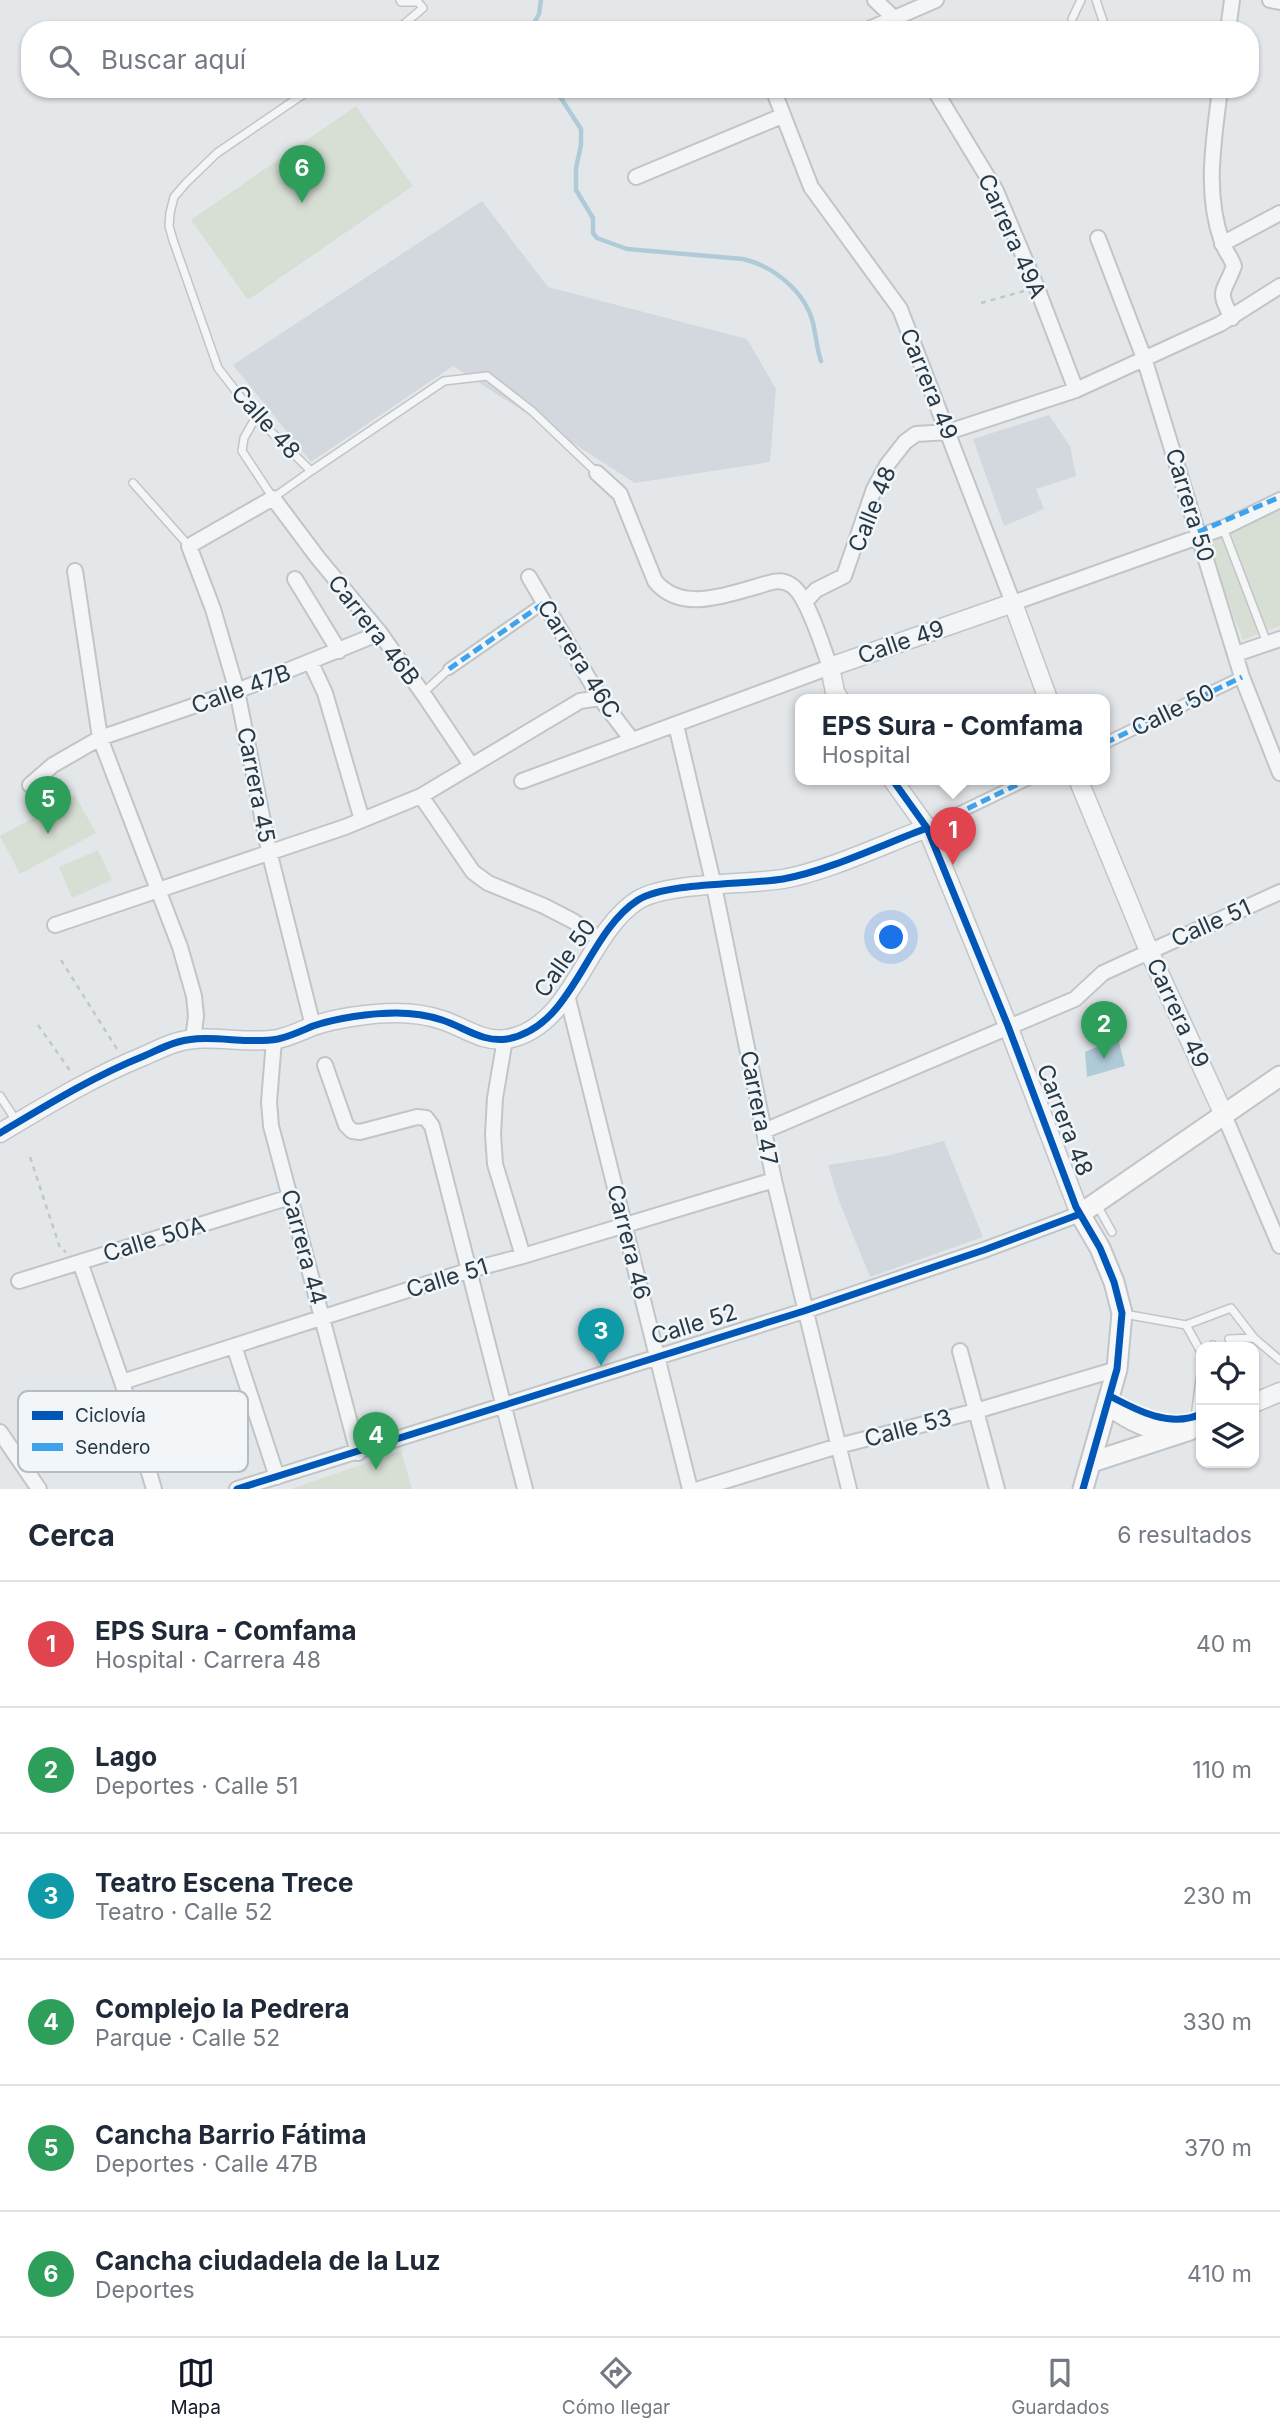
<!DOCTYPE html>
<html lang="es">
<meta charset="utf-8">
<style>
body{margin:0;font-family:Inter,sans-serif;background:#f6f6f7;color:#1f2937}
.controls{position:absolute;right:21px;bottom:21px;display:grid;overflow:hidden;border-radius:14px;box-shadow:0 2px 5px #0004}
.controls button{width:63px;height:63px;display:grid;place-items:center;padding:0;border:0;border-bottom:2px solid #e0e1e3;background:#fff;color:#1f2937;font:35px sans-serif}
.you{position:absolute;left:892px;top:938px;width:24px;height:24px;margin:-18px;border:5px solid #fff;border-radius:50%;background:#1a73e8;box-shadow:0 0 0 10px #1a73e833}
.badge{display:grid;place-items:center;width:46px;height:46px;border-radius:50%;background:#111827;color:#fff;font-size:23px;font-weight:700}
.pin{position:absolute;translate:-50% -58px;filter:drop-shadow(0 2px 4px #0008)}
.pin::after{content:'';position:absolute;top:37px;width:24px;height:21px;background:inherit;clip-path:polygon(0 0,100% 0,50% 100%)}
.popup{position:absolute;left:795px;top:694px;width:315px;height:91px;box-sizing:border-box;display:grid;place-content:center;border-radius:14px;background:#fff;filter:drop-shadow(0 2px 5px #0005);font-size:23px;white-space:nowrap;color:#747a83}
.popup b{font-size:26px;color:#1f2937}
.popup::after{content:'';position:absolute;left:50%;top:100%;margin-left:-14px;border:14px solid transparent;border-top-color:#fff}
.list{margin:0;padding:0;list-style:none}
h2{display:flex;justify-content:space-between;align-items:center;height:91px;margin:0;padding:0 28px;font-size:30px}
h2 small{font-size:23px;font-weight:400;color:#747a83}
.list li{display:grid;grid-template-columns:46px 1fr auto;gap:21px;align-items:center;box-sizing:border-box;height:126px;padding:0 28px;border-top:2px solid #e0e1e3}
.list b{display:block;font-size:26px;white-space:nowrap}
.list p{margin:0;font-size:23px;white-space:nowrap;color:#747a83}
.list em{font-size:23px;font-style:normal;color:#747a83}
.icon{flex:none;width:38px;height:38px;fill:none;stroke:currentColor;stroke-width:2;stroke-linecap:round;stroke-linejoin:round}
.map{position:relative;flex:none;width:1280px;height:1489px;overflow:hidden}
.search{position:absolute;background:#fff;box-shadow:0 2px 5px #0004;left:21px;right:21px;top:21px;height:77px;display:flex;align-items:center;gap:18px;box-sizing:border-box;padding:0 24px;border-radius:28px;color:#747a83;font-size:26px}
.sheet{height:847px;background:#fff}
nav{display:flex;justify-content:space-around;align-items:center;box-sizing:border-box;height:98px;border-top:2px solid #e0e1e3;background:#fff;font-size:19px;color:#747a83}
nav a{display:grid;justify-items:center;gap:4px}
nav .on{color:#111827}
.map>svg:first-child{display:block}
.built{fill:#d2d8dd}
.green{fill:#d7ded4}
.water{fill:#b0cbd8}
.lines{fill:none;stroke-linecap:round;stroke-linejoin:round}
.stream{stroke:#b0cbd8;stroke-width:4.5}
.service-casing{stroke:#c2c5c8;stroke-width:10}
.pedestrian-casing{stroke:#c2c5c8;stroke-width:14}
.minor-casing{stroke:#c2c5c8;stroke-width:18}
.tertiary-casing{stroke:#c2c5c8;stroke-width:21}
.secondary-casing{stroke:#c2c5c8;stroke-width:23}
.path{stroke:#c2c7ca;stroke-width:2.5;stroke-dasharray:5 5;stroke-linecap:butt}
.service{stroke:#f3f5f6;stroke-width:7}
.pedestrian{stroke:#f3f5f6;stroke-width:10}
.minor{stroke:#f3f5f6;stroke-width:14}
.tertiary{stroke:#f3f5f6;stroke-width:18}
.secondary{stroke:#f7f7f8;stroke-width:19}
.quiet{stroke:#3ea3ec;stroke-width:5;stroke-dasharray:10 5;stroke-linecap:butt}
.cycleway-casing{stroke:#f2f6f9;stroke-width:11}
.cycleway{stroke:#0057b8;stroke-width:7}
.labels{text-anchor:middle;stroke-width:5;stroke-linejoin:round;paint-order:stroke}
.street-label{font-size:23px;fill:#283946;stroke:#f2f6f9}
.key{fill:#f2f6f9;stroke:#b5bdc3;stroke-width:2}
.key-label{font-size:19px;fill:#283946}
</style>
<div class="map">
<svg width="1280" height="1489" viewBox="0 0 1280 1489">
<rect width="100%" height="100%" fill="#e4e7ea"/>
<path class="built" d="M 482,201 L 548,287 L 747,339 L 776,389 L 770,462 L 635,483 L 453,366 L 311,462 L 233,365 Z
M 1049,415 L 1070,446 L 1076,476 L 1036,489 L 1044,509 L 1004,526 L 973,439 Z
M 944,1141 L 983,1237 L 870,1277 L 839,1201 L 828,1165 L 886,1156 Z"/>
<path class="green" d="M 356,106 L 413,186 L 248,300 L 191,220 Z
M 1280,510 L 1280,626 L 1243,640 L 1204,539 Z
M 75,795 L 96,833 L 20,874 L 0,836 Z
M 98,850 L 112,880 L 72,898 L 59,867 Z
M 401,1451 L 412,1489 L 291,1489 Z"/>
<path class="water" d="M 1118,1038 L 1125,1066 L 1087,1077 L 1085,1052 Z"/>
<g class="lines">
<path class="stream" d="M 530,30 L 539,14 L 541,0
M 555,89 L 581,129 L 581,145 L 576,168 L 576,190 L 593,218 L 593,233 L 597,238 L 627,249 L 743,259 C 773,266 805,291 813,323 C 816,336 817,349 821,361"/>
<g class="service-casing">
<path id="service" d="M 1096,0 L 1106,30
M 1072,19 L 1081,0
M 397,30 L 423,8 L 418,2 L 401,2 L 400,0
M 311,89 L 217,153 L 186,183 L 174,197 L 170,213 L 169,226 L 173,240 L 218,368 L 256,417 L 311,471 L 444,381 L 487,376 L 532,411 L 597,473
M 1126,89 L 1127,91
M 256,417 L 244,438 L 242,451 L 273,498 L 311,471
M 133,483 L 189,546
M 1223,528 L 1267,643
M 423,693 L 449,669
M 0,1096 L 17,1122
M 1097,1205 L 1112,1232
M 1124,1314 L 1186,1325 L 1201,1352
M 1186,1325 L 1231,1308 L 1254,1338 L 1280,1360
M 1229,1339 L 1254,1338
M 1211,1347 L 1213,1345
M 1190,1429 L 1195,1417 L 1201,1373"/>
</g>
<g class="pedestrian-casing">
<path id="pedestrian" d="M 449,669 L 544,603
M 1105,743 L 1242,677
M 927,828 L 1029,779"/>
</g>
<g class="minor-casing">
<path id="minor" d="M 875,0 L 894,18 L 900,30
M 1270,0 L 1280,2
M 867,30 L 936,0
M 1228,30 L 1232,0
M 773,89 L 811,187 L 900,309 L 1013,603 L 1223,528 L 1280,500
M 934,89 L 996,191 L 1037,288 L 1076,390
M 1220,89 C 1214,140 1204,192 1222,242 C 1225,251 1231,257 1234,266 C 1224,294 1216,289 1232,318
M 636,177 L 782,116
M 1098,238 L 1144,358 L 1242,677 L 1280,773
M 1222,244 L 1280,213
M 75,571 L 100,738 L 180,947 L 194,996 L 196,1016 L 193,1040
M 529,577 L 600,698 L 632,740
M 295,579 L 339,651
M 805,602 L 816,590 L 844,576 L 874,489 L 887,465 L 905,442 L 916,434 L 948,432 L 1076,390 L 1220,324 L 1280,286
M 1236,654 L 1280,639
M 311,663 L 325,693 L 362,820
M 676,725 L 714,886 L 774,1180 L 849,1489
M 522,781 L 830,667 C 823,648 807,594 791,585 C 779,577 767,584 755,587 C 723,596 680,612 655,581 L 620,494 L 597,473
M 30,785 L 53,765 L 100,738 L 237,691 L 380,633
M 421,796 L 473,872 L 488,883 L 544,906 L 573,921 L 600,939
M 55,925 L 345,827 L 421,796 L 580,701 L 600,698
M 567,995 L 690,1489
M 313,1026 L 269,851 L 237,691 L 213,609 L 189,546 L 273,498 L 318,558 L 380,633 L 426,698 L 471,765
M 505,1039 L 495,1098 L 493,1134 L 495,1164 L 523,1256
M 274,1040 L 269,1102 L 271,1126 L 358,1453
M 325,1065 L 346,1125 L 352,1131 L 360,1132 L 417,1117 L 426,1118 L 432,1126 L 525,1489
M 1224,1115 L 1280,1246
M 764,1131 L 1075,999 L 1103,973 L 1280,892
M 80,1262 L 122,1382 L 154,1489
M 19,1281 L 290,1197
M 234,1346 L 277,1477
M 960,1351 L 997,1489
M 122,1382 L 470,1270 L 523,1256 L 774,1180
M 0,1432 L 39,1489
M 237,1489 L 804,1311 L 984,1250 L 1080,1214
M 699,1489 L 838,1446 L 976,1411 L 1117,1369"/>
</g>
<g class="tertiary-casing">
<path id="tertiary" d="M 839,699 L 835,692 L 830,667 L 1013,603 L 1048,699
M 892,779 L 927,828 L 1008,1026 L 1080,1214
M 1078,779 L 1149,951 L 1224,1115
M 0,1133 C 47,1105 94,1076 144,1056 C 155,1051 167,1045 178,1042 C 210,1033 245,1045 278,1039 C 291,1036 301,1031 313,1026 C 336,1018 371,1013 396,1013 C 412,1013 427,1015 442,1020 C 464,1027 483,1043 507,1039 C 574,1027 585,934 638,900 C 667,882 746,885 783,879 C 828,871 884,844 927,828
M 1254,1403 L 1280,1392"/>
</g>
<g class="secondary-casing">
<path id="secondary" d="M 1108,1405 C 1129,1420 1150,1432 1177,1431
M 1092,1462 L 1190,1430
M 1083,1489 L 1117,1369 L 1122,1313 L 1114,1282 L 1100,1248 L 1080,1214 L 1280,1076"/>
</g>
<path class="path" d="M 981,303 L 1024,291
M 61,960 L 117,1049
M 38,1025 L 71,1072
M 30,1157 L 60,1248 L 66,1252"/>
<use href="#service" class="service"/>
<use href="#pedestrian" class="pedestrian"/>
<use href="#minor" class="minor"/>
<use href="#tertiary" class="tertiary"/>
<use href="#secondary" class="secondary"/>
<path class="quiet" d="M 1198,532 L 1280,497
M 449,669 L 544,603
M 1105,743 L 1242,677
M 927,828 L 1029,779"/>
<g class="cycleway-casing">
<path id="cycleway" d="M 892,779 L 927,828 L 1008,1026 L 1076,1207 L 1100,1248 L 1114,1282 L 1122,1313 L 1117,1369 L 1083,1489
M 0,1133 C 47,1105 94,1076 144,1056 C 155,1051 167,1045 178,1042 C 210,1033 245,1045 278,1039 C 291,1036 301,1031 313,1026 C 336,1018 371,1013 396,1013 C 412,1013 427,1015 442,1020 C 464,1027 483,1043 507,1039 C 574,1027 585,934 638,900 C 667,882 746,885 783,879 C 828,871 884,844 927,828
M 1110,1396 C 1138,1411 1170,1428 1201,1414
M 237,1489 L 804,1311 L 984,1250 L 1080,1214"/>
</g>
<use href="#cycleway" class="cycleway"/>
</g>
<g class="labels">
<g class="street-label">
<text transform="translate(1012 236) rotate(66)" y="8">Carrera 49A</text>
<text transform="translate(929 384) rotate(68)" y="8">Carrera 49</text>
<text transform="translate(266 422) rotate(48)" y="8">Calle 48</text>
<text transform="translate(1190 505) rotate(73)" y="8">Carrera 50</text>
<text transform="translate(872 509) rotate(-68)" y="8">Calle 48</text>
<text transform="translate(374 630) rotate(52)" y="8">Carrera 46B</text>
<text transform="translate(901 642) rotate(-19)" y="8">Calle 49</text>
<text transform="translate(579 659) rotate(58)" y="8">Carrera 46C</text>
<text transform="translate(241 689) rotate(-20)" y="8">Calle 47B</text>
<text transform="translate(1173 710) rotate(-26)" y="8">Calle 50</text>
<text transform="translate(256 785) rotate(79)" y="8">Carrera 45</text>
<text transform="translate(1211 923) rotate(-24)" y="8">Calle 51</text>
<text transform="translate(565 958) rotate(-55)" y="8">Calle 50</text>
<text transform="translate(1178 1013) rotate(65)" y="8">Carrera 49</text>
<text transform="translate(759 1108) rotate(79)" y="8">Carrera 47</text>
<text transform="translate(1065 1120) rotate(69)" y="8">Carrera 48</text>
<text transform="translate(154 1239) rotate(-17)" y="8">Calle 50A</text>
<text transform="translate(629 1242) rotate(76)" y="8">Carrera 46</text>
<text transform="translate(304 1247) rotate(75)" y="8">Carrera 44</text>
<text transform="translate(447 1278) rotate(-17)" y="8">Calle 51</text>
<text transform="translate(694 1324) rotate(-17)" y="8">Calle 52</text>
<text transform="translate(908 1428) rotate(-15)" y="8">Calle 53</text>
</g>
</g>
<rect x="18" y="1391" width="230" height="81" rx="10" class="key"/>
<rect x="32" y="1411" width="31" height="9" fill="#0057b8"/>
<rect x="32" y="1443" width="31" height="8" fill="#3ea3ec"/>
<g class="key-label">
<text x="75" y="1422">Ciclovía</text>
<text x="75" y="1454">Sendero</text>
</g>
</svg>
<div class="controls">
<button><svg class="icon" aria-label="locate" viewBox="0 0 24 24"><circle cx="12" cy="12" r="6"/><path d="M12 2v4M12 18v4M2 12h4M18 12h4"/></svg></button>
<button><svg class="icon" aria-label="layers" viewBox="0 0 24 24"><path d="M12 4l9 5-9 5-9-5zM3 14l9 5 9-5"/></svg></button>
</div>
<div class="you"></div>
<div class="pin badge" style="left:953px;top:865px;background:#e0444e">1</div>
<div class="popup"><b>EPS Sura - Comfama</b>Hospital</div>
<div class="pin badge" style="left:1104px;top:1059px;background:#2e9e5b">2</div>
<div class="pin badge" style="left:601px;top:1366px;background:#0f9aa8">3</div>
<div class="pin badge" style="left:376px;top:1470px;background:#2e9e5b">4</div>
<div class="pin badge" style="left:48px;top:834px;background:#2e9e5b">5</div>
<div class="pin badge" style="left:302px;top:203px;background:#2e9e5b">6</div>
<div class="search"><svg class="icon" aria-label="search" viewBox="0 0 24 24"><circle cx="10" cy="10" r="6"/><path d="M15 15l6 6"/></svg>Buscar aquí</div>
</div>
<section class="sheet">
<h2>Cerca<small>6 resultados</small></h2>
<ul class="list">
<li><span class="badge" style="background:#e0444e">1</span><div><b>EPS Sura - Comfama</b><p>Hospital · Carrera 48</p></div><em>40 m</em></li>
<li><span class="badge" style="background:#2e9e5b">2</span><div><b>Lago</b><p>Deportes · Calle 51</p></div><em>110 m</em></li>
<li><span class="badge" style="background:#0f9aa8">3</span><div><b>Teatro Escena Trece</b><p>Teatro · Calle 52</p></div><em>230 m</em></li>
<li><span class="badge" style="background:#2e9e5b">4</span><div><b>Complejo la Pedrera</b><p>Parque · Calle 52</p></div><em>330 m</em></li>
<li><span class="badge" style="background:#2e9e5b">5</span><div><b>Cancha Barrio Fátima</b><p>Deportes · Calle 47B</p></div><em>370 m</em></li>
<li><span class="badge" style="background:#2e9e5b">6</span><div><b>Cancha ciudadela de la Luz</b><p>Deportes</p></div><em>410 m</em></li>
</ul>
</section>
<nav>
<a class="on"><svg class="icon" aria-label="map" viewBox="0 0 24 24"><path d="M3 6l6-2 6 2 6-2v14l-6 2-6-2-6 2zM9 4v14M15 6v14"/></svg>Mapa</a>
<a><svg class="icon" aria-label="directions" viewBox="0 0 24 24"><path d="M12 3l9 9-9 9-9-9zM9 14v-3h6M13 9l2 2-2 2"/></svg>Cómo llegar</a>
<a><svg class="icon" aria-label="saved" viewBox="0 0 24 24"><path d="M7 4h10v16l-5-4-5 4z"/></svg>Guardados</a>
</nav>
